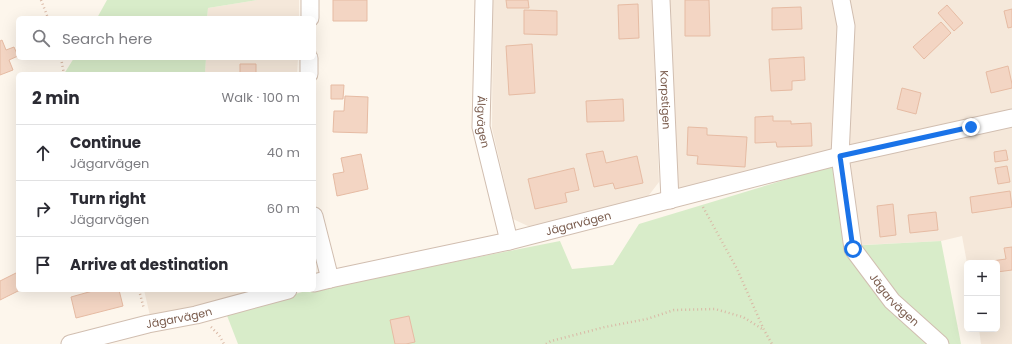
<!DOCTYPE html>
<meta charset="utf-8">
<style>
body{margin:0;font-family:Poppins,sans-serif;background:#f2f2f3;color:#2b2b33}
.controls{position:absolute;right:12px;bottom:12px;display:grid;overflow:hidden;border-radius:6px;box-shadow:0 4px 16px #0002}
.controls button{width:36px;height:36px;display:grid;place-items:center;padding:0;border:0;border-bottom:1px solid #e1e1e2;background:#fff;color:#2b2b33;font:20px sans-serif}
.stop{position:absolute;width:12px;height:12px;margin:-9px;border:3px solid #1a73e8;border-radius:50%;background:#fff}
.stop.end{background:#1a73e8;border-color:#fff;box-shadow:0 1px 4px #0008}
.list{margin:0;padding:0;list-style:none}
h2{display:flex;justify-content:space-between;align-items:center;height:52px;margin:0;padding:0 16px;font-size:17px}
h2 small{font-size:13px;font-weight:400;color:#7c7c81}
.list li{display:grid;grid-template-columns:26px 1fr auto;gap:12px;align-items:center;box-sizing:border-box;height:56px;padding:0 16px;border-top:1px solid #e1e1e2}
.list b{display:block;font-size:15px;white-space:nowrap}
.list p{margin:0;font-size:13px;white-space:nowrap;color:#7c7c81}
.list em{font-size:13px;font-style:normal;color:#7c7c81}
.icon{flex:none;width:22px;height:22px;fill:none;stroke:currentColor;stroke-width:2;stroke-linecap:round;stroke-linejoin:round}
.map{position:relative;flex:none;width:1012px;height:344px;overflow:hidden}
.search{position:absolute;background:#fff;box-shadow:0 4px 16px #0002;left:16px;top:16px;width:300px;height:44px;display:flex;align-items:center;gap:10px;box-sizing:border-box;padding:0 14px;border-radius:6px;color:#7c7c81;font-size:15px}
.panel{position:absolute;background:#fff;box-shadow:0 4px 16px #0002;left:16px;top:72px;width:300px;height:220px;border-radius:6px}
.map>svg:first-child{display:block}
.residential{fill:#f5e8da}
.green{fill:#d8ecc9}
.building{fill:#f3d5c3;stroke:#e6bba3}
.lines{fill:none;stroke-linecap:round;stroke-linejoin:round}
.street-casing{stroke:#d1beb0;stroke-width:19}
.path{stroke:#d9b8a5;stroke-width:2.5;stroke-dasharray:1 3;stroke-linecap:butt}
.street{stroke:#fff;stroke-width:17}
.route{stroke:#1a73e8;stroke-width:5}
.labels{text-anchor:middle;stroke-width:4;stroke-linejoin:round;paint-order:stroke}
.street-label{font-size:11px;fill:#7a5c4d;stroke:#fffaf3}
</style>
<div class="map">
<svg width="1012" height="344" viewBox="0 0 1012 344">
<rect width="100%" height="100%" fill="#fdf6ec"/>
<path class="residential" d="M 257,0 L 299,0 L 299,18 L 207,18 L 208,8 Z
M 493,0 L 652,0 L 659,182 L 646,199 L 530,227 L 513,219 L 492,128 Z
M 664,0 L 837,0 L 842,28 L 836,153 L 673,195 Z
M 849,0 L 1012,0 L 1012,114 L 844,150 Z
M 206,58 L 298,58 L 297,74 L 205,74 Z
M 1012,124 L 1012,344 L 981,344 L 979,329 L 997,329 L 997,263 L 967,263 L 962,236 L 941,241 L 862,245 L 846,161 Z
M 144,290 L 270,290 L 151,320 Z"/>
<path class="green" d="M 107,0 L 257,0 L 208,8 L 207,18 L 97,18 Z
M 74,58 L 206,58 L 205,74 L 64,74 Z
M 834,165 L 847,246 L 941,241 L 961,344 L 238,344 L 226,313 L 306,291 L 560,241 L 572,269 L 613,265 L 639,224 Z"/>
<path class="building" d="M 333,0 L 367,0 L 367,21 L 333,21 Z
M 506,0 L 528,0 L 529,8 L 507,8 Z
M 685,0 L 709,0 L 710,36 L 685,36 Z
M 638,4 L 639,38 L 619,39 L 618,5 Z
M 947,5 L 963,23 L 954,31 L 938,13 Z
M 801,7 L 802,29 L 772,30 L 772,8 Z
M 1012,9 L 1012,27 L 1008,28 L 1004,11 Z
M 524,10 L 557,11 L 557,35 L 524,34 Z
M 941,22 L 951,33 L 924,59 L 913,47 Z
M 2,40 L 6,50 L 14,47 L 18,56 L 9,60 L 13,70 L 0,75 L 0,41 Z
M 532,44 L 535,93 L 509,95 L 506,46 Z
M 804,57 L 805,80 L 792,81 L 792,90 L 771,91 L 769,59 Z
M 240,64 L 256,64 L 256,74 L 285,74 L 240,74 Z
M 1008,66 L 1012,84 L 1012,88 L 991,93 L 986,72 Z
M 331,85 L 344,85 L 343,99 L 331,99 Z
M 902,88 L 921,93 L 916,114 L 897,109 Z
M 345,96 L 368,97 L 367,133 L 333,132 L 334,111 L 344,111 Z
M 623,99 L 624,121 L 587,122 L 586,101 Z
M 773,116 L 773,121 L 791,121 L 791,124 L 811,123 L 812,146 L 777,147 L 776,142 L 755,143 L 755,117 Z
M 688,127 L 707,128 L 707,135 L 747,137 L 745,167 L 697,164 L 698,156 L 687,155 Z
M 1006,150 L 1008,160 L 995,162 L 994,152 Z
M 603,151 L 606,163 L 637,156 L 643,183 L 615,189 L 613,183 L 594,187 L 586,154 Z
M 361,154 L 368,189 L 337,196 L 333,174 L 344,172 L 341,158 Z
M 1007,166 L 1010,182 L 998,184 L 995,168 Z
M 574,168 L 579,190 L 565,193 L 567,202 L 535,209 L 528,179 Z
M 1010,191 L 1012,207 L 972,213 L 970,197 Z
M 893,204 L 896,235 L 880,237 L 877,206 Z
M 936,212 L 938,230 L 910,233 L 908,215 Z
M 1012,247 L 1012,270 L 997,272 L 997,263 L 993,263 L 992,261 L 1006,259 L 1004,248 Z
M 18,272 L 18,290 L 20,290 L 0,300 L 0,281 Z
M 96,290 L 119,290 L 123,306 L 76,318 L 71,297 Z
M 409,316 L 415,342 L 406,344 L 395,344 L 390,320 Z"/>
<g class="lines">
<g class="street-casing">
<g id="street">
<path id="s1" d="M 484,0 L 481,127 L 509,241"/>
<path id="s2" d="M 661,0 L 670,200"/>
<path id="s3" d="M 841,0 L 846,26 L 840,156 L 853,249 L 892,301 L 940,344"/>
<path d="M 310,18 L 310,0"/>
<path d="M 309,74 L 309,58"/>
<path d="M 314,216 L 330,279"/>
<path id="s4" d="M 314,283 L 330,279 L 509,241 L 840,156 L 1012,118"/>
<path id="s5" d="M 70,344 L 148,324 L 196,315 L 288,290"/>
</g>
</g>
<path class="path" d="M 41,0 L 48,18
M 61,58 L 64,74
M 703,207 L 737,269 L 764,330 L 772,344
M 139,290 L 144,309
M 211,327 L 219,335 L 224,344
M 546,344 L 551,341 L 605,327 L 647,319 L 674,310 L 715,309 L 743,317 L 764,330"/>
<use href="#street" class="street"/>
</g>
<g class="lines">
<path class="route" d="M 853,249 L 840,156 L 971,127"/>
</g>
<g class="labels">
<g class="street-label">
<text dy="4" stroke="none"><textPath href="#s2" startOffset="100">Korpstigen</textPath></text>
<text dy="4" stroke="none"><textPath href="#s1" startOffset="122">Älgvägen</textPath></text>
<text dy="4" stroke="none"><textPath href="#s4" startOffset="271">Jägarvägen</textPath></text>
<text dy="4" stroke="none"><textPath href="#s3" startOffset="316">Jägarvägen</textPath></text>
<text dy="4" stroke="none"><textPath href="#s5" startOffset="112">Jägarvägen</textPath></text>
</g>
</g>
</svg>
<div class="controls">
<button>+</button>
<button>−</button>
</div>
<div class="stop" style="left:853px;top:249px"></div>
<div class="stop end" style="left:971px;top:127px"></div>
<div class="search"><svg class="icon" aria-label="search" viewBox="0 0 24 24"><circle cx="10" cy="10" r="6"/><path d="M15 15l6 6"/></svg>Search here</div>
<section class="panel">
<h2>2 min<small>Walk · 100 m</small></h2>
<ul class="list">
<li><svg class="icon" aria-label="ahead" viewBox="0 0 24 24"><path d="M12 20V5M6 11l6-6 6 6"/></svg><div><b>Continue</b><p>Jägarvägen</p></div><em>40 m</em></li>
<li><svg class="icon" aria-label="right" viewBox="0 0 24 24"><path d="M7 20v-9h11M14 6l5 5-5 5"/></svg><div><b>Turn right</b><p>Jägarvägen</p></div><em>60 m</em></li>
<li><svg class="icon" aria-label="arrive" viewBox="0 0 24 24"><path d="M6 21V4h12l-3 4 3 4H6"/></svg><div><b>Arrive at destination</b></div></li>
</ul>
</section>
</div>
